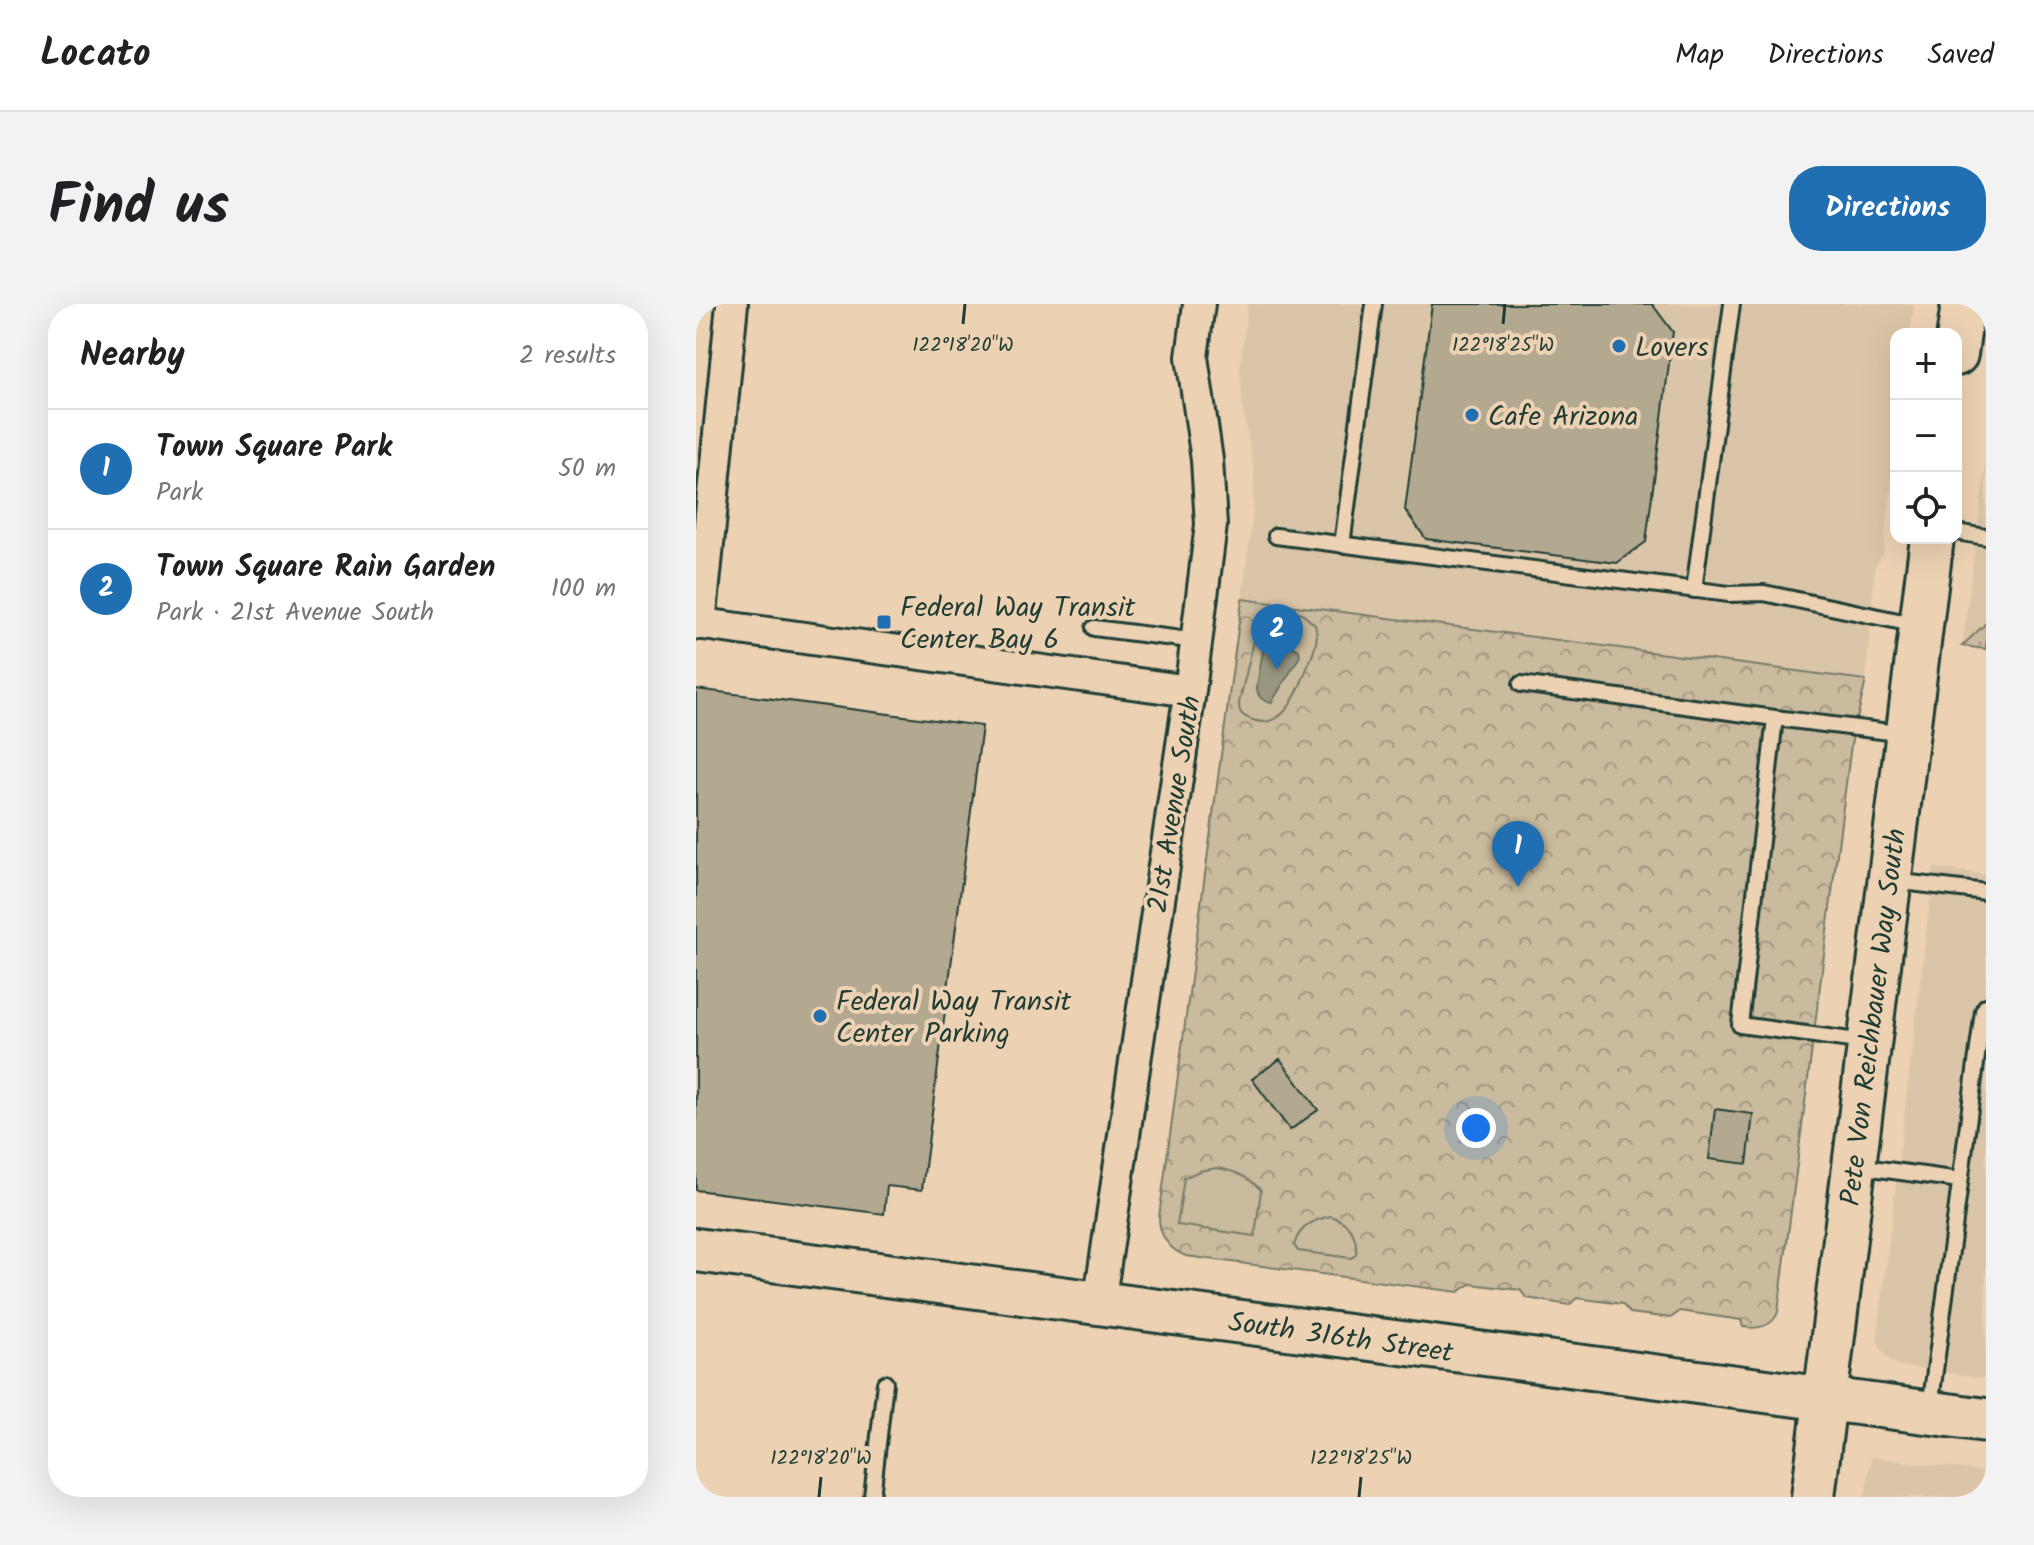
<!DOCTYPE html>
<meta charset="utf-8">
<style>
body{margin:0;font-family:Kalam,sans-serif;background:#f2f2f2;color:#202124}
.controls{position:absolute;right:24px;top:24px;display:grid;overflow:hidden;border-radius:16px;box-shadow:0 8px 32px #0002}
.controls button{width:72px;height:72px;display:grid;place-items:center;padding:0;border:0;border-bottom:2px solid #e0e0e0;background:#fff;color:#202124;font:40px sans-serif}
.you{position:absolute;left:780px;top:824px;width:28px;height:28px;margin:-20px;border:6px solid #fff;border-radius:50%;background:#1a73e8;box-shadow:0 0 0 12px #1a73e833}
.badge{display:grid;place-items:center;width:52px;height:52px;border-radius:50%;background:#1f6fb2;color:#fff;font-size:26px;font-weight:700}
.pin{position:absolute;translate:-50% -66px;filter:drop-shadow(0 2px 4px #0008)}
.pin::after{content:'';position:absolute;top:42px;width:28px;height:24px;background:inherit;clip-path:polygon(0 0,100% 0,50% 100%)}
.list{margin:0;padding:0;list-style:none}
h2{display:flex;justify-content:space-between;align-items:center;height:104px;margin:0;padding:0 32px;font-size:34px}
h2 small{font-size:26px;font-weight:400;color:#757577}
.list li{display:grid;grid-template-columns:52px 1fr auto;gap:24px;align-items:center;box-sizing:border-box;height:120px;padding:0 32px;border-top:2px solid #e0e0e0}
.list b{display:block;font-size:30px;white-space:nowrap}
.list p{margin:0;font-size:26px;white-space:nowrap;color:#757577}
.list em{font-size:26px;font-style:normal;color:#757577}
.icon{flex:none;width:44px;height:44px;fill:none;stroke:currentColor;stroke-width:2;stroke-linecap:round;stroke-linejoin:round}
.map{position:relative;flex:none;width:1290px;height:1193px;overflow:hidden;border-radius:32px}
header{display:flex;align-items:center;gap:48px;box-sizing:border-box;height:112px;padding:0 40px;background:#fff;border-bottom:2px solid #e0e0e0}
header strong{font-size:38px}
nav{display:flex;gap:44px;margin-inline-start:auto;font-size:28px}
.intro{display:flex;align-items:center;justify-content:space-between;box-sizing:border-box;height:192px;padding:0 48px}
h1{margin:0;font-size:56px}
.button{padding:20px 36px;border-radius:32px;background:#1f6fb2;color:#fff;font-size:28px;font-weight:700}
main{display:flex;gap:48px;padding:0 48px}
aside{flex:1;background:#fff;border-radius:32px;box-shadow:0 8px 32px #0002}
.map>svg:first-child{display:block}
.built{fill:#dbc5a8}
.grass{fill:url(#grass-dots);stroke:#747c69;stroke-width:2}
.park{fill:url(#park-crowns);stroke:#747c69;stroke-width:2}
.garden{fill:#caba9e;stroke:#747c69;stroke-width:2}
.water{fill:#9a9781;stroke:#697362;stroke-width:2}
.building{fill:#b3a890;stroke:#1f3d34;stroke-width:2}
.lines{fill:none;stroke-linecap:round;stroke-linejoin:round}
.lane-casing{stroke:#1f3d34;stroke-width:20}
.street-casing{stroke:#1f3d34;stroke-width:36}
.secondary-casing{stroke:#1f3d34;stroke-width:48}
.lane{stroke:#ecd2b3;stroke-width:14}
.street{stroke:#ecd2b3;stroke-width:30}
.secondary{stroke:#ecd2b3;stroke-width:42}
.ticks{fill:none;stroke:#1f3d34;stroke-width:3}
.poi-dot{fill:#1f6fb2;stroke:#ecd2b3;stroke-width:3}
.labels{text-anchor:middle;stroke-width:8;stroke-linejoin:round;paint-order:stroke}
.poi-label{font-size:28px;fill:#1f3d34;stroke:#ecd2b3;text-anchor:start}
.street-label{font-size:28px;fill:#1f3d34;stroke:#ecd2b3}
.ticks-label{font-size:20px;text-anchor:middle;fill:#1f3d34;stroke:#ecd2b3;stroke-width:8;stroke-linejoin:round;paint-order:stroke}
</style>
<header>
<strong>Locato</strong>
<nav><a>Map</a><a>Directions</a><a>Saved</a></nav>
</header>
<div class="intro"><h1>Find us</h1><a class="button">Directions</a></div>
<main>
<aside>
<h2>Nearby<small>2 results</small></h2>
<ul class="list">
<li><span class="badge">1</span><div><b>Town Square Park</b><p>Park</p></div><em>50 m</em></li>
<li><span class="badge">2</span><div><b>Town Square Rain Garden</b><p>Park · 21st Avenue South</p></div><em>100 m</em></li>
</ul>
</aside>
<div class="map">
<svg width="1290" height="1193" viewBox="0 0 1290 1193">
<defs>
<pattern id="grass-dots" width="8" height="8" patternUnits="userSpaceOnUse" patternTransform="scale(2)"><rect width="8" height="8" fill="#caba9e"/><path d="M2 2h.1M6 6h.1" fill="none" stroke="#a39882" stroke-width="1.8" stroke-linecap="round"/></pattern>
<pattern id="park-crowns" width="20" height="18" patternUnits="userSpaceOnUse" patternTransform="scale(2)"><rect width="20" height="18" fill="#caba9e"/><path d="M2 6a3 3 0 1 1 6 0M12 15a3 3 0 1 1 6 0" fill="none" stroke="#a39882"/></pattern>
</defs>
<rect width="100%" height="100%" fill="#ecd2b3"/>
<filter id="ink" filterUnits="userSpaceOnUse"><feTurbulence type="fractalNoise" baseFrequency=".0125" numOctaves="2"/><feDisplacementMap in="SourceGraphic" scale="16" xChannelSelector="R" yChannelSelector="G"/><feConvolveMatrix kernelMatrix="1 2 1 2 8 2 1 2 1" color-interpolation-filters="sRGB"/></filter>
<g filter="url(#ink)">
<path class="built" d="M 552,0 L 1218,0 L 1214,30 L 1200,30 L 1200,143 L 1187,250 L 1179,263 L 1170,376 L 546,295 L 557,207 L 558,167 L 547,107 L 544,63 Z
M 1290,158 L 1290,319 L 1266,342 Z
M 1238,563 L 1290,571 L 1290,1075 L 1200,1061 L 1188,1050 L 1181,1036 Z
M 1175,1153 L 1290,1168 L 1290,1193 L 1169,1193 Z"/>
<path class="grass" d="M 1290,319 L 1290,345 L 1266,342 Z"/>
<path class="park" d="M 546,295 L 1170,376 L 1155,441 L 1082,1008 C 1077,1023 1061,1025 1047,1023 L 1045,1016 L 984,1007 L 975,1014 L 934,1009 L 926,1000 L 881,994 L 873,1001 L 831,994 L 824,986 L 775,980 L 762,988 L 490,952 C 473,946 463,931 463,913 Z"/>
<path class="garden" d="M 587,303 L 605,309 L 619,321 C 624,336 617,350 611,364 C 602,388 587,431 552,414 C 545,411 543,408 543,399 L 563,316 L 571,307 Z
M 521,864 C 539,867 551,872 565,886 L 559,932 L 481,921 L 488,874 L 503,867 Z
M 635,912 C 653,918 662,931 660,951 L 655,954 L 602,947 L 598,941 C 604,922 617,916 635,912 Z"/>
<path class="water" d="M 578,329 L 583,329 L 593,341 L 603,346 L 604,352 L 575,399 C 565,396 561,392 561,382 L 569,335 Z"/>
<path class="building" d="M 736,0 L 956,0 L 977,28 L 950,238 L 921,259 L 730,235 L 709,206 Z
M 0,385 L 286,422 L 226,886 L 191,882 L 188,910 L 0,886 Z
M 584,755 L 622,806 L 594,826 L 556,775 Z
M 1019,805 L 1057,810 L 1051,860 L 1013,855 Z"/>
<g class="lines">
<g class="lane-casing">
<path id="lane" d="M 1260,228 L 1290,233
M 580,232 L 1033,290 L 1068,289 L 1221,321
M 646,241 L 678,0
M 998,286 L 1036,0
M 398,324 L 501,337
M 825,380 L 1079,414
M 1198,577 L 1290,588
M 1169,738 L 1044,721 L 1079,414 L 1210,430
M 1161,862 L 1264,876
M 1234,1104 L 1287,707 L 1290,702
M 176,1193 L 189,1079"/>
</g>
<g class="street-casing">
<path id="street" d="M 0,319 L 494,387
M 4,320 L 36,0
M 403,1000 L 494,387 L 515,221 L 511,156 L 496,53 L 503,0"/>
</g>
<g class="secondary-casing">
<path id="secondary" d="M 1260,50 L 1267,0
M 0,946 L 1290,1116
M 1117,1193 L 1236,234"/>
</g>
<use href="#lane" class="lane"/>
<use href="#street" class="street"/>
<use href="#secondary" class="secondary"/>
</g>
</g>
<path class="ticks" d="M 267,20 L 269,0M 807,20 L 809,0M 123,1193 L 125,1173M 663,1193 L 665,1173"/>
<g class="poi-dot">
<circle cx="923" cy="42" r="8"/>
<circle cx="776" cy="111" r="8"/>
<rect x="180" y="310" width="16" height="16" rx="4"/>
<circle cx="124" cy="712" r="8"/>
</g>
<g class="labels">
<g class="poi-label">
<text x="939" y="52">Lovers</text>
<text x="792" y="121">Cafe Arizona</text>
<text x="204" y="312">Federal Way Transit<tspan x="204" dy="32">Center Bay 6</tspan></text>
<text x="140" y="706">Federal Way Transit<tspan x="140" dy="32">Center Parking</tspan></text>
</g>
<g class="street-label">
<text transform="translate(477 500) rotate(-81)" y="10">21st Avenue South</text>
<text transform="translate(1176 713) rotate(-83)" y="10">Pete Von Reichbauer Way South</text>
<text transform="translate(645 1032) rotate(8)" y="10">South 316th Street</text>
</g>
</g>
<g class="ticks-label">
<text x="267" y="47">122°18'20"W</text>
<text x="807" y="47">122°18'25"W</text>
<text x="125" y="1160">122°18'20"W</text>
<text x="665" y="1160">122°18'25"W</text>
</g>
</svg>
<div class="controls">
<button>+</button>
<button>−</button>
<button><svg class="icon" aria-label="locate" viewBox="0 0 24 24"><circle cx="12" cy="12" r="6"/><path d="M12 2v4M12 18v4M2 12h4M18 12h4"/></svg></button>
</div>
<div class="you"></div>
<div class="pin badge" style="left:822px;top:583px">1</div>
<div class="pin badge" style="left:581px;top:366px">2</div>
</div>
</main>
